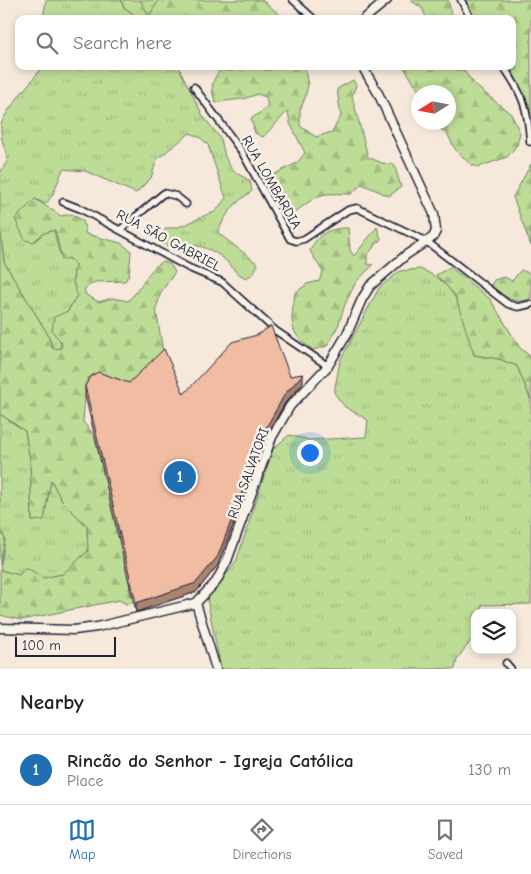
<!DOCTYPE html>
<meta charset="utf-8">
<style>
body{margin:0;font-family:"Comic Neue",sans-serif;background:#f6f6f6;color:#222}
.controls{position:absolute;right:15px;bottom:15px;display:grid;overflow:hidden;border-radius:10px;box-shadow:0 2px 8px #0003}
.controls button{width:45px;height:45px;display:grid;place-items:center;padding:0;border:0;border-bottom:1px solid #e0e0e0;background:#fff;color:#222;font:25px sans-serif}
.compass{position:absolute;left:411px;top:85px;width:45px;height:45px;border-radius:50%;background:#fff;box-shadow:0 2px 8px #0003;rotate:259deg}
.scale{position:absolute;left:15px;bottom:12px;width:101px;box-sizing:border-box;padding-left:5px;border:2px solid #22223b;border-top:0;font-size:14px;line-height:18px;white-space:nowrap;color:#22223b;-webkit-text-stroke:4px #f7f3e8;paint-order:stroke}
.you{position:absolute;left:309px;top:452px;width:18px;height:18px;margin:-12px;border:4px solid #fff;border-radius:50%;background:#1a73e8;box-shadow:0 0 0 8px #1a73e833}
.badge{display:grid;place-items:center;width:32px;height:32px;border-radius:50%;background:#1f6fb2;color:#fff;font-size:16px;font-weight:700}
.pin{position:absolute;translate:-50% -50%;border:2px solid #fff;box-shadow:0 1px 5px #0006}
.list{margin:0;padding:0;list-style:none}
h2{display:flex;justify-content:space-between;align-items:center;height:65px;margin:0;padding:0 20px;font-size:21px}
h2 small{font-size:16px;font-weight:400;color:#767676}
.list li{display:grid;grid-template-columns:32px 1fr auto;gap:15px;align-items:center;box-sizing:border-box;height:70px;padding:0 20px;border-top:1px solid #e0e0e0}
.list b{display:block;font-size:19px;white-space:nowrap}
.list p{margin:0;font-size:16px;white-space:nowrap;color:#767676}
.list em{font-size:16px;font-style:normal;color:#767676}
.icon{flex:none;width:28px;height:28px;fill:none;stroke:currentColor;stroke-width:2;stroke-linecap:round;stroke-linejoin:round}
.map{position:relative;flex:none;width:531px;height:669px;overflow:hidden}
.search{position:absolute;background:#fff;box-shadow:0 2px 8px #0003;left:15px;right:15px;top:15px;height:55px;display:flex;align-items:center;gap:12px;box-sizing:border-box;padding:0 18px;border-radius:10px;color:#767676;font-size:19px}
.sheet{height:135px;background:#fff}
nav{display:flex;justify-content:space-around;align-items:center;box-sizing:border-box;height:70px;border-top:1px solid #e0e0e0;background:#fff;font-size:14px;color:#767676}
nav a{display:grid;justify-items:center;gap:2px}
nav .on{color:#1f6fb2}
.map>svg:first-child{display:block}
.grass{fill:url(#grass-tufts);stroke:#707f68}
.forest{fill:url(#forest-firs);stroke:#707f68}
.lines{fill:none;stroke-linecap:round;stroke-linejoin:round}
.street-casing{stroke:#22223b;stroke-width:9}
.secondary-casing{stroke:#22223b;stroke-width:11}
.street{stroke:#f7f3e8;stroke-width:5.5}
.secondary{stroke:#f7f3e8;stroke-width:8}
.wall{fill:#cea28b;stroke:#22223b}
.shaded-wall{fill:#a88471;stroke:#22223b}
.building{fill:#f0bca2;stroke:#22223b}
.labels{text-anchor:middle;stroke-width:5;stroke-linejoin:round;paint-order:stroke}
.street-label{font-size:14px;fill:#22223b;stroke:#f7f3e8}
</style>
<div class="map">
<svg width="531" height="669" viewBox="0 0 531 669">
<defs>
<pattern id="grass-tufts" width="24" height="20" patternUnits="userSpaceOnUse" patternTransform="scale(1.25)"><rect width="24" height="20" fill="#bddc95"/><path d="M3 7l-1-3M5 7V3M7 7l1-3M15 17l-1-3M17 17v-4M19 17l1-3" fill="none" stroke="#a2bc81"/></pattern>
<pattern id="forest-firs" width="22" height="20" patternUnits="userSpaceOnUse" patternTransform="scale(1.25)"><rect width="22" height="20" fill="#bddc95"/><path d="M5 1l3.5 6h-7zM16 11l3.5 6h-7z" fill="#a2bc81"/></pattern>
</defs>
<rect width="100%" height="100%" fill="#f6e8da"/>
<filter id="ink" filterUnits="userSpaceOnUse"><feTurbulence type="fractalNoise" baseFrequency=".02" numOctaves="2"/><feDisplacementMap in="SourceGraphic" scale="10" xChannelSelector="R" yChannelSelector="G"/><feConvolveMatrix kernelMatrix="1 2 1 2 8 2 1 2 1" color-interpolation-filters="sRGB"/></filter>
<g filter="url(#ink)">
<path class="grass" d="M 46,0 L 121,0 L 124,7 L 140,19 L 43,19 Z
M 140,0 L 159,0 L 149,16 Z
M 43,66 L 178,66 L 203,116 L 221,139 L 225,157 L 232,170 L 250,181 L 252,191 C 236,202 224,214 218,233 L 258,264 L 253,274 L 246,278 C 231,271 230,262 219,255 C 204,245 182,241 166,246 L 159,239 L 166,228 C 183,230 198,216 215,212 L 226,198 L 208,145 L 201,138 L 190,133 L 157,159 L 151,178 L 136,193 L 85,171 L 63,169 L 53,194 L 46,204 L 35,199 L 15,219 L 22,230 L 33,242 L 44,233 L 54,230 L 59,252 L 75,263 L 73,281 L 77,295 L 68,311 L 61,315 L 60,338 L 61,348 L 53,349 L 47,333 L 4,262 L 0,227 L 0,173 L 8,160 C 5,149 0,137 1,126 C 1,115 34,79 43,66 Z
M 420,269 C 460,284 464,317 474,355 L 499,359 L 517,366 L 531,400 L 531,604 L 482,605 L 480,613 L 475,613 L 475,635 L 457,659 L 455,669 L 221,669 L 207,599 L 236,562 L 273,449 L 289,435 L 310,440 L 366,437 L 368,420 L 345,407 L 334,393 L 340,361 L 379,288 L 400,271 Z
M 0,414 L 25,431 L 30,459 L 32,521 L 44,519 L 51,479 L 62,501 L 87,526 L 88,551 L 63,574 L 43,578 L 26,567 L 19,575 L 0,570 L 5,539 L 0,529 Z"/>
<path class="forest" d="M 121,0 L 140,0 L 149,16 L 159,0 L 262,0 L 285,19 L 140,19 L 124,7 Z
M 410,0 L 448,0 L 453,19 L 427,19 L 422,8 Z
M 464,0 L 531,0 L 531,125 L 523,94 L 510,66 L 512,66 L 512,19 L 473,19 Z
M 239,66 L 304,66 L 308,85 L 305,98 L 300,110 L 300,126 L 316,137 L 332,132 L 341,116 L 337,89 L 353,80 L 356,85 L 352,96 L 368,157 L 382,163 L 394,164 L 401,187 L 389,196 L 362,184 L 351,194 C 318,193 320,193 293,214 L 279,211 L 272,194 L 275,174 L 297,163 L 305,153 L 290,123 L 288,111 L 263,137 L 255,133 L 251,119 L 268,107 L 266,97 L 257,94 C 243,101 231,99 216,103 C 210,89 211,82 220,70 L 232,71 Z
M 403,66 L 460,66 L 476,86 L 511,114 L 520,133 L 517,145 L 507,157 L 479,167 L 471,165 L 455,149 L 448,135 L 433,123 L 448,122 L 448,92 L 420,92 Z
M 531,164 L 531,246 L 513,197 Z
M 35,199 L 61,216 L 72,214 L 83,221 L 86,234 L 121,243 L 131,251 L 129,275 L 125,281 L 95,282 L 84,289 L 86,295 L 99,302 L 112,298 L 128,301 C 142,288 147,271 162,261 L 170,264 L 175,272 L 161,292 L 156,309 L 164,358 L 165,395 L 264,421 L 90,386 L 85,395 L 83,422 L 101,443 L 135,577 L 129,588 L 134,601 L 128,605 L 119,600 L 21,620 L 0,615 L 0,570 L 19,575 L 26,567 L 43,578 L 63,574 L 88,551 L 87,526 L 62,501 L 51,480 L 44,520 L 32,521 L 30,459 L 25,431 L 0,414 L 0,227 L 4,262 L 47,333 L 53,349 L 61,348 L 62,343 L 52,331 L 54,317 L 68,311 L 77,295 L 73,281 L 75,263 L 69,258 L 62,260 L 55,230 L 44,233 L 33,242 L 25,240 L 15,219 Z
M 377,227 L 381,239 L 367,255 L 367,264 L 373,265 L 356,282 L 345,304 L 338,326 L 327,346 L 313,350 C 287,333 291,321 295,293 L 307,284 L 319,281 L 323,272 L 310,251 C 317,234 329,228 348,228 L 350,250 L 354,256 Z
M 450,267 L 490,299 L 520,348 L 531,357 L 531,400 L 517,366 L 499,359 L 474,355 L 455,295 L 436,275 Z
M 521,270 L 531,274 L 531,298 C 516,307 502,295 491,285 L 494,280 L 504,277 L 512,281 Z
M 0,529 L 5,539 L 0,565 Z"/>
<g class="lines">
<g class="street-casing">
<path id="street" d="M 293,0 L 314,19
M 461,0 L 471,19
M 503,66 C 523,94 528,109 530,142
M 194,87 L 242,152 L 290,239 L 296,241 L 304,239 L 348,210 L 357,208 L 426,241 L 508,304 L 518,307 L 531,304
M 63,202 L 81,209 L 189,268 L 222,282 L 276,331 L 328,366
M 121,229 L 164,193 L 176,196 L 186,204
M 506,663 L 511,669"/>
</g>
<g class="secondary-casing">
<path id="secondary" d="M 364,19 L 387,0
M 196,603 L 216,669
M 0,628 L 74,630 L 97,627 L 196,603 L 216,582 L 227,561 L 272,437 L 290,406 L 328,366 L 347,334 L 362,299 L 370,286 L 406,255 L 433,237 L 436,231 L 434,214 L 378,93 L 362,66"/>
</g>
<use href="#street" class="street"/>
<use href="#secondary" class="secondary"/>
</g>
<path class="wall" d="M 290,376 L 303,383 L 285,403 L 267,435 L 218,565 L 196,592 L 136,612 L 85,395 L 85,386 L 129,383 L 184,394 Z"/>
<path class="shaded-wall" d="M 303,374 L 303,383 L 285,403 L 267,435 L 218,565 L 196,592 L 136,612 L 136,603 L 285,394 Z"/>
<path class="building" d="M 271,326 L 290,376 L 303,374 L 285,394 L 267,426 L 218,556 L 196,583 L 136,603 L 85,386 L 90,377 L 98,372 L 129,383 L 164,349 L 184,394 L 232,342 L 257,335 Z"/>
</g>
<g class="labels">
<g class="street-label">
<text transform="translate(272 182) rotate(60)" y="5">RUA LOMBARDIA</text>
<text transform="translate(169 240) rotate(28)" y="5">RUA SÃO GABRIEL</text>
<text transform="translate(248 473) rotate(-70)" y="5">RUA SALVATORI</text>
</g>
</g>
</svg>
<div class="controls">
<button><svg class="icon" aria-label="layers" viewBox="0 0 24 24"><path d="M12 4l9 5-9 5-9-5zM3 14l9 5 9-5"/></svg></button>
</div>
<svg class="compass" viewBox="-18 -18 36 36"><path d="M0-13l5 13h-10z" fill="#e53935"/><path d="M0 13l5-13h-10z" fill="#767676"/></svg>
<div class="scale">100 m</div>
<div class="you"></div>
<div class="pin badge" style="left:180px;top:477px">1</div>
<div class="search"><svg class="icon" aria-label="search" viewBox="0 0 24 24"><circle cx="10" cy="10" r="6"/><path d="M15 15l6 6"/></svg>Search here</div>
</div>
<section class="sheet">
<h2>Nearby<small></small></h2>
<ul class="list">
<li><span class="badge">1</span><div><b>Rincão do Senhor - Igreja Católica</b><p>Place</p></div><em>130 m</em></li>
</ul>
</section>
<nav>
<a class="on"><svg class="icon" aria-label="map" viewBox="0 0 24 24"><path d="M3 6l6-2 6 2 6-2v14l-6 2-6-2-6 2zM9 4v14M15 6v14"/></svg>Map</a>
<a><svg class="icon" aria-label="directions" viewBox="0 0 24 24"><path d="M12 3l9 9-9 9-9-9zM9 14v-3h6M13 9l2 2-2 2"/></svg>Directions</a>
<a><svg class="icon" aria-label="saved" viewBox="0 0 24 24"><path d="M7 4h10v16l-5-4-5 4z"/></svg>Saved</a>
</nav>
